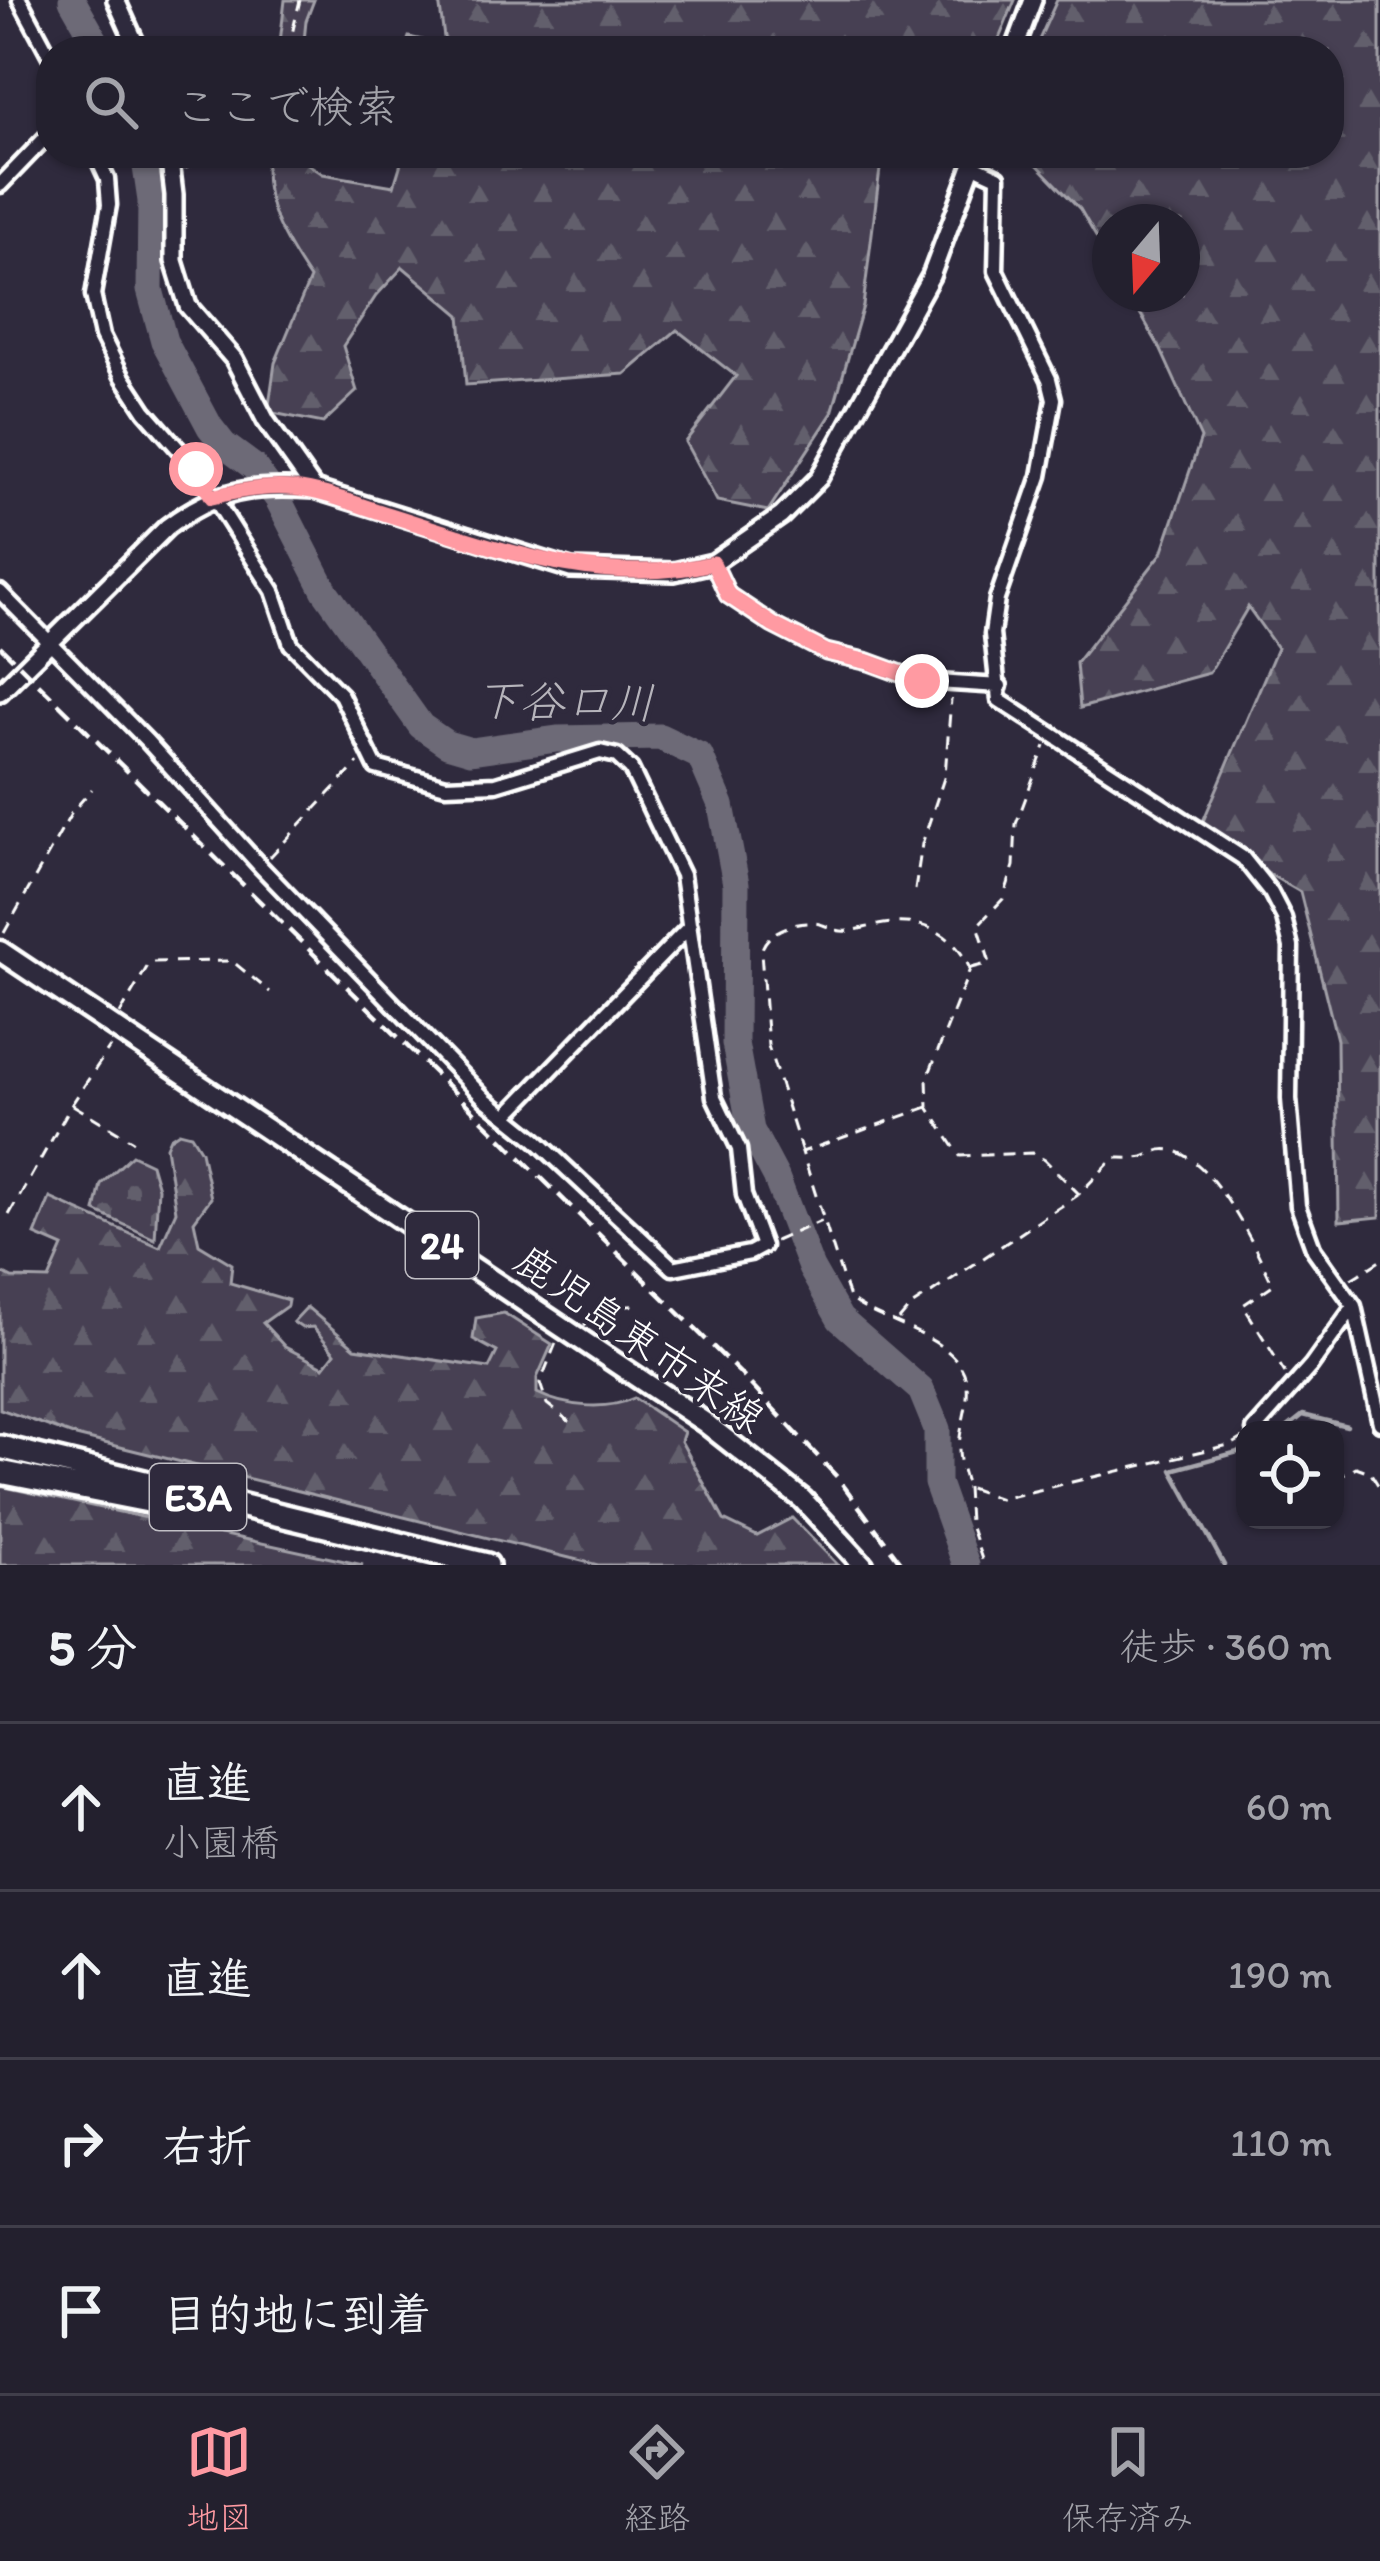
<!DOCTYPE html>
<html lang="ja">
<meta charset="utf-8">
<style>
body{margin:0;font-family:Itim,"Klee One",sans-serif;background:#2f2d3a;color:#f1f3f6}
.controls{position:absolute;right:36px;bottom:36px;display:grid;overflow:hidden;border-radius:24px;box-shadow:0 3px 9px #0004}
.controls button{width:108px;height:108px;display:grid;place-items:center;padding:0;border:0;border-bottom:3px solid #403e4a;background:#23202e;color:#f1f3f6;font:60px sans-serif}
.compass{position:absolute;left:1092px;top:204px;width:108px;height:108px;border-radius:50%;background:#23202e;box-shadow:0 3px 9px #0004;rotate:199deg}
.stop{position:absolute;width:36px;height:36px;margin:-27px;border:9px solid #ff9aa2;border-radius:50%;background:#fff}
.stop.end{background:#ff9aa2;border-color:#fff;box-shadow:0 3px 12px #0008}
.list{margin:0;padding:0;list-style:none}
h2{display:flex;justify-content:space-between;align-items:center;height:156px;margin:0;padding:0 48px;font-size:51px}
h2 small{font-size:39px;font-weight:400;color:#a3a3aa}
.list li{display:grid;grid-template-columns:78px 1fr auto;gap:36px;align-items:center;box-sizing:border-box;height:168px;padding:0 48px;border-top:3px solid #403e4a}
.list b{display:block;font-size:45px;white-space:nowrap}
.list p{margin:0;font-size:39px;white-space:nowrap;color:#a3a3aa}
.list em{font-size:39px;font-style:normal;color:#a3a3aa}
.icon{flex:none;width:66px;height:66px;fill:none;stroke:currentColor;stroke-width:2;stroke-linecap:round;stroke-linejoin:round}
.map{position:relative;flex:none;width:1380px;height:1565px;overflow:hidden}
.search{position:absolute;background:#23202e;box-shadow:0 3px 9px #0004;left:36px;right:36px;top:36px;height:132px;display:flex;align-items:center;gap:30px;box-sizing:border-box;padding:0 42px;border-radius:48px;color:#a3a3aa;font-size:45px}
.sheet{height:828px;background:#23202e}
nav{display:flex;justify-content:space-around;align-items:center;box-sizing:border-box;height:168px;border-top:3px solid #403e4a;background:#23202e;font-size:33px;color:#a3a3aa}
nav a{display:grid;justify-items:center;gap:6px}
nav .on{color:#ff9aa2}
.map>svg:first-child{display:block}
.forest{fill:url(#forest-firs);stroke:#a2a0a8;stroke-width:3}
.cemetery{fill:url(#cemetery-stones);stroke:#a2a0a8;stroke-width:3}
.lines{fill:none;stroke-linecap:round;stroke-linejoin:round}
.stream{stroke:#a7a6ad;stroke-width:4.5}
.river{stroke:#6d6a77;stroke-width:27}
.minor-casing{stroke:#fff;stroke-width:21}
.tertiary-casing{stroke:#fff;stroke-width:24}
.primary-casing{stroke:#fff;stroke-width:27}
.motorway-casing{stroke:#fff;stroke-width:30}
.path{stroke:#fff;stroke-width:3;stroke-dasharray:12 9;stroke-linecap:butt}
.minor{stroke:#2f2a3d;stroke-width:12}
.tertiary{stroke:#2f2a3d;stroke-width:15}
.primary{stroke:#2f2a3d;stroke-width:18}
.motorway{stroke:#2f2a3d;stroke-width:21}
.rail{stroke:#fff;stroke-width:4.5;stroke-dasharray:18 9;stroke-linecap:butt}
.route{stroke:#ff9aa2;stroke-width:15}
.labels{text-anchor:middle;stroke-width:9;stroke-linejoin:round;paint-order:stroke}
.shield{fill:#2f2a3d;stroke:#c1bfc5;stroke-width:3}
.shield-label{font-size:39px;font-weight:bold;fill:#fff}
.street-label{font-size:42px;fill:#fff;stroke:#2f2a3d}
.water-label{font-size:45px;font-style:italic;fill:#b6b4bb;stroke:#2f2a3d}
</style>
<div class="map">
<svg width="1380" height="1565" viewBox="0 0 1380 1565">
<defs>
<pattern id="forest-firs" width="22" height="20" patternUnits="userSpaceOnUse" patternTransform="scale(3)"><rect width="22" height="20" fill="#464152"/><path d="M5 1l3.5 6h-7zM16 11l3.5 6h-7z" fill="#625e6c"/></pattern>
<pattern id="cemetery-stones" width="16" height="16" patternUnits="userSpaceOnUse" patternTransform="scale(3)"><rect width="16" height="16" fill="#464152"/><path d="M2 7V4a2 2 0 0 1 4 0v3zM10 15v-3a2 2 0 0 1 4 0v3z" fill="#625e6c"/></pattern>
</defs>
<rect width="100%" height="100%" fill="#2f2a3d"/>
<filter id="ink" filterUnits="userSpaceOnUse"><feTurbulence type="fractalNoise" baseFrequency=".00833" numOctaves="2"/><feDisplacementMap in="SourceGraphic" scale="24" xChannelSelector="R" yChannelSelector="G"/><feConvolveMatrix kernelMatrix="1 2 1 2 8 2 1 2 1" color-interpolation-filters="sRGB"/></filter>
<g filter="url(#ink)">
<path class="forest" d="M 285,0 L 314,0 L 306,21 L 303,51 L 279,51 Z
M 439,0 L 1015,0 L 994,51 L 404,51 L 409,37 L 445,45 Z
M 1057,0 L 1380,0 L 1380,1217 L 1339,1221 L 1337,1040 L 1300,892 L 1198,833 L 1277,648 L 1248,607 L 1209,673 L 1080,708 L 1076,663 L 1162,553 L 1201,438 L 1160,348 L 1129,294 L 1182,294 L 1182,222 L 1110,222 L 1110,261 L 1080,209 L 1026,153 L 1329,153 L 1329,51 L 1034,51 Z
M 267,153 L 298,153 L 299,158 L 323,174 L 394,186 L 404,153 L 882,153 L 863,306 L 832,413 L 768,511 L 717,501 L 685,442 L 736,376 L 677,330 L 625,374 L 466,385 L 460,315 L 403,267 L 376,296 L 343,346 L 357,391 L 323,423 L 268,412 L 275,363 L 310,279 C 283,239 261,203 267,153 Z
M 179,1132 L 191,1135 L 201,1151 L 211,1198 L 194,1221 L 199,1244 L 232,1264 L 230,1283 L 288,1300 L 287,1306 L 263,1323 L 285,1347 L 324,1367 L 335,1353 L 313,1327 L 302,1328 L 293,1322 L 307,1307 L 355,1348 L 489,1368 L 497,1352 L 473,1339 L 476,1318 L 504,1313 L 552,1344 L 537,1378 L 537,1393 C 565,1407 606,1411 634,1398 L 684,1432 L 681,1441 L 724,1520 L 757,1536 L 792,1518 L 838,1565 L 598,1565 L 76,1436 L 0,1409 L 0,1272 L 12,1278 L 49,1279 L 63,1247 L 35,1235 L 50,1198 L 160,1247 L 176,1211 L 166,1147 L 170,1138 Z
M 0,1486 L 363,1565 L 0,1565 Z"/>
<path class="cemetery" d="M 132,1155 L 151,1164 L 158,1188 L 155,1239 L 95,1211 L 101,1184 Z"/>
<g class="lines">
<path class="stream" d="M 1284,1430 L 1303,1415 L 1347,1426
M 1224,1565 L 1172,1470 L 1245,1450"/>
<path class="river" d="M 72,0 L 101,51
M 144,153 L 151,201 L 150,290 L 164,341 L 210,427 L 224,445 L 254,467 L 278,499 L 325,591 L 421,726 L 447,744 L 471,751 L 557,739 L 660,737 L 700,756 L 721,805 L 736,884 L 735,1043 L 751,1130 L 776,1177 L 811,1268 L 840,1319 L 921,1390 L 937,1429 L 937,1483 L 966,1565"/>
<g class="minor-casing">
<path id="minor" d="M 20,0 L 51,58
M 972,165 L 998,177 L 996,271 L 1049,379 L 1054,399 L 1040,476 L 997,599 L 992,634 L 999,700 L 1243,858 L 1271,893 L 1284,918 L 1291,947 L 1289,1099 L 1298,1206 L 1314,1250 L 1354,1306 L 1380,1423
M 0,185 L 51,132
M 713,563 L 728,595 L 773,625 L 826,652 L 869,662 L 921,681 L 1000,686
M 0,592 L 147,741 L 261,867 L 485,1099 L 536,1140 L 673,1268 L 750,1253 L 763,1246 L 744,1195 L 739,1149 L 714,1097 L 682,875 L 631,769 L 617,756 L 600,752 L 496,784 L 446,786 L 376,767 L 341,695 L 291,644 L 273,591 L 196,469 L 145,411 L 122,376 L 102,336 L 93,295 L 109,205 L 107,179 L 95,153
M 506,1116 L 690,926
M 1254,1430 L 1311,1366 L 1354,1306"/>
</g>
<g class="tertiary-casing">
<path id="tertiary" d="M 116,0 L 139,51
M 1014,51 L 1033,0
M 169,153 L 174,195 L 174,261 L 188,306 L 234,359 L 266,421 L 314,489 L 571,569 L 674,572 L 713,563 L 781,516 L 819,478 L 931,276 L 977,153
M 0,692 L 167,527 C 218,489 252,485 314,489"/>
</g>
<g class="primary-casing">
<path id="primary" d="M 0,951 L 704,1422 L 802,1499 L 863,1565"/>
</g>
<g class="motorway-casing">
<path id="motorway" d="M 0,1447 L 487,1565
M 0,1472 L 189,1509"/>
</g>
<path class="path" d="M 288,51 L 300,0
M 184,169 L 218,153
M 270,857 L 358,763
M 915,890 L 922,844 L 945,775 L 951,699
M 4,933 L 72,812 L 92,789
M 971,968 L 990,963 L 978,925 L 1003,899 L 1014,866 L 1016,824 L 1045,746
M 120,1014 L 150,962 L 232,961 L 270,992
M 73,1105 L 133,1141
M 928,1107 L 802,1152 L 849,1298 C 879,1325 961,1334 967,1385 C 969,1407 959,1428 959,1450 C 959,1462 964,1476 967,1487 L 1000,1499 L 1233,1444 L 1243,1438
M 802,1152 L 768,1046 L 761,952 C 766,931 793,922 814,923 C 823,923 832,930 841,931 C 852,932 866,927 878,925 C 918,917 953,930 970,969 L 927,1079 L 928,1107 L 960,1156 L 1032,1153 L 1045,1160 L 1079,1194 L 1114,1158 C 1123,1158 1134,1159 1143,1157 C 1153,1154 1158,1148 1170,1150 C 1213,1156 1256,1249 1273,1285 L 1243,1305 L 1285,1373
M 9,1215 L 72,1104 L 110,1047
M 775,1241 L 821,1221
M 1351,1279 L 1380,1261
M 899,1320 L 910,1307 L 1078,1195
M 584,1325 L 608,1308 L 639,1305
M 556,1343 L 540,1383 L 547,1404 L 570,1422
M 1335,1479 L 1356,1467 L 1370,1472 L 1380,1488
M 967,1487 L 969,1522 L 984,1565"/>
<use href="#minor" class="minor"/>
<use href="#tertiary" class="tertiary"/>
<use href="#primary" class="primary"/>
<use href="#motorway" class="motorway"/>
<path class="rail" d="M 0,646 L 739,1372 L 837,1477 L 903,1565"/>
</g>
</g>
<g class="lines" filter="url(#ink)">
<path class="route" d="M 196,469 L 212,497 C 293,477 315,491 390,515 C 495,548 603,589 713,563 L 728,595 L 773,625 L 826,652 L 869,662 L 922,681"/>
</g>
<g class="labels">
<g class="shield">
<rect x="406" y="1212" width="72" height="66" rx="9"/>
<rect x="150" y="1464" width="96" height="66" rx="9"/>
</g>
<g class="shield-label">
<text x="442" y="1259">24</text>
<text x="198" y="1511">E3A</text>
</g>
<g class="street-label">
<text transform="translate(640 1338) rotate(35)" y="15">鹿児島東市来線</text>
</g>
<g class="water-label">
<text transform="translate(565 701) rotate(1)" y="16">下谷口川</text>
</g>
</g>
</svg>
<div class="controls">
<button><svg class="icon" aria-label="locate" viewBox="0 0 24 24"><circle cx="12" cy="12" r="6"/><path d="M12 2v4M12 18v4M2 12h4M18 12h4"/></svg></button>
</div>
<svg class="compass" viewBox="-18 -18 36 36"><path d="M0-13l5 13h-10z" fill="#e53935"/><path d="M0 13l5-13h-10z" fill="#a3a3aa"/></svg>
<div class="stop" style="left:196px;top:469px"></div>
<div class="stop end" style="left:922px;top:681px"></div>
<div class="search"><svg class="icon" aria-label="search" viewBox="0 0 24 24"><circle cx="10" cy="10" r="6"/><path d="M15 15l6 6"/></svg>ここで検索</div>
</div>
<section class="sheet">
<h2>5 分<small>徒歩 · 360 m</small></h2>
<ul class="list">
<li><svg class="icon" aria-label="ahead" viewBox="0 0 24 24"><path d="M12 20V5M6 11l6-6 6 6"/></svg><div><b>直進</b><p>小園橋</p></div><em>60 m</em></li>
<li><svg class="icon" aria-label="ahead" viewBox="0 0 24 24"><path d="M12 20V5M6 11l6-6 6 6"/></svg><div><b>直進</b></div><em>190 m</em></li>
<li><svg class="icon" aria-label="right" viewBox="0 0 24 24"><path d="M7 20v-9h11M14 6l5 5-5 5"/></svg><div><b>右折</b></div><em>110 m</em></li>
<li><svg class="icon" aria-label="arrive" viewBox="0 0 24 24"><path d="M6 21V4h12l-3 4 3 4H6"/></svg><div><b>目的地に到着</b></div></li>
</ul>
</section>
<nav>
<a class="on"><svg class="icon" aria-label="map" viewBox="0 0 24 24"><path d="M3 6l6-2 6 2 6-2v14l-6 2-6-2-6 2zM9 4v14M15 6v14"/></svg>地図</a>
<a><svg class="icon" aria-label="directions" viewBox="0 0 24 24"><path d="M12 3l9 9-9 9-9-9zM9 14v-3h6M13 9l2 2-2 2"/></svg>経路</a>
<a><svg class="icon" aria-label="saved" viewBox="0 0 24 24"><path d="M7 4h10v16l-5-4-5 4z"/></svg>保存済み</a>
</nav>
